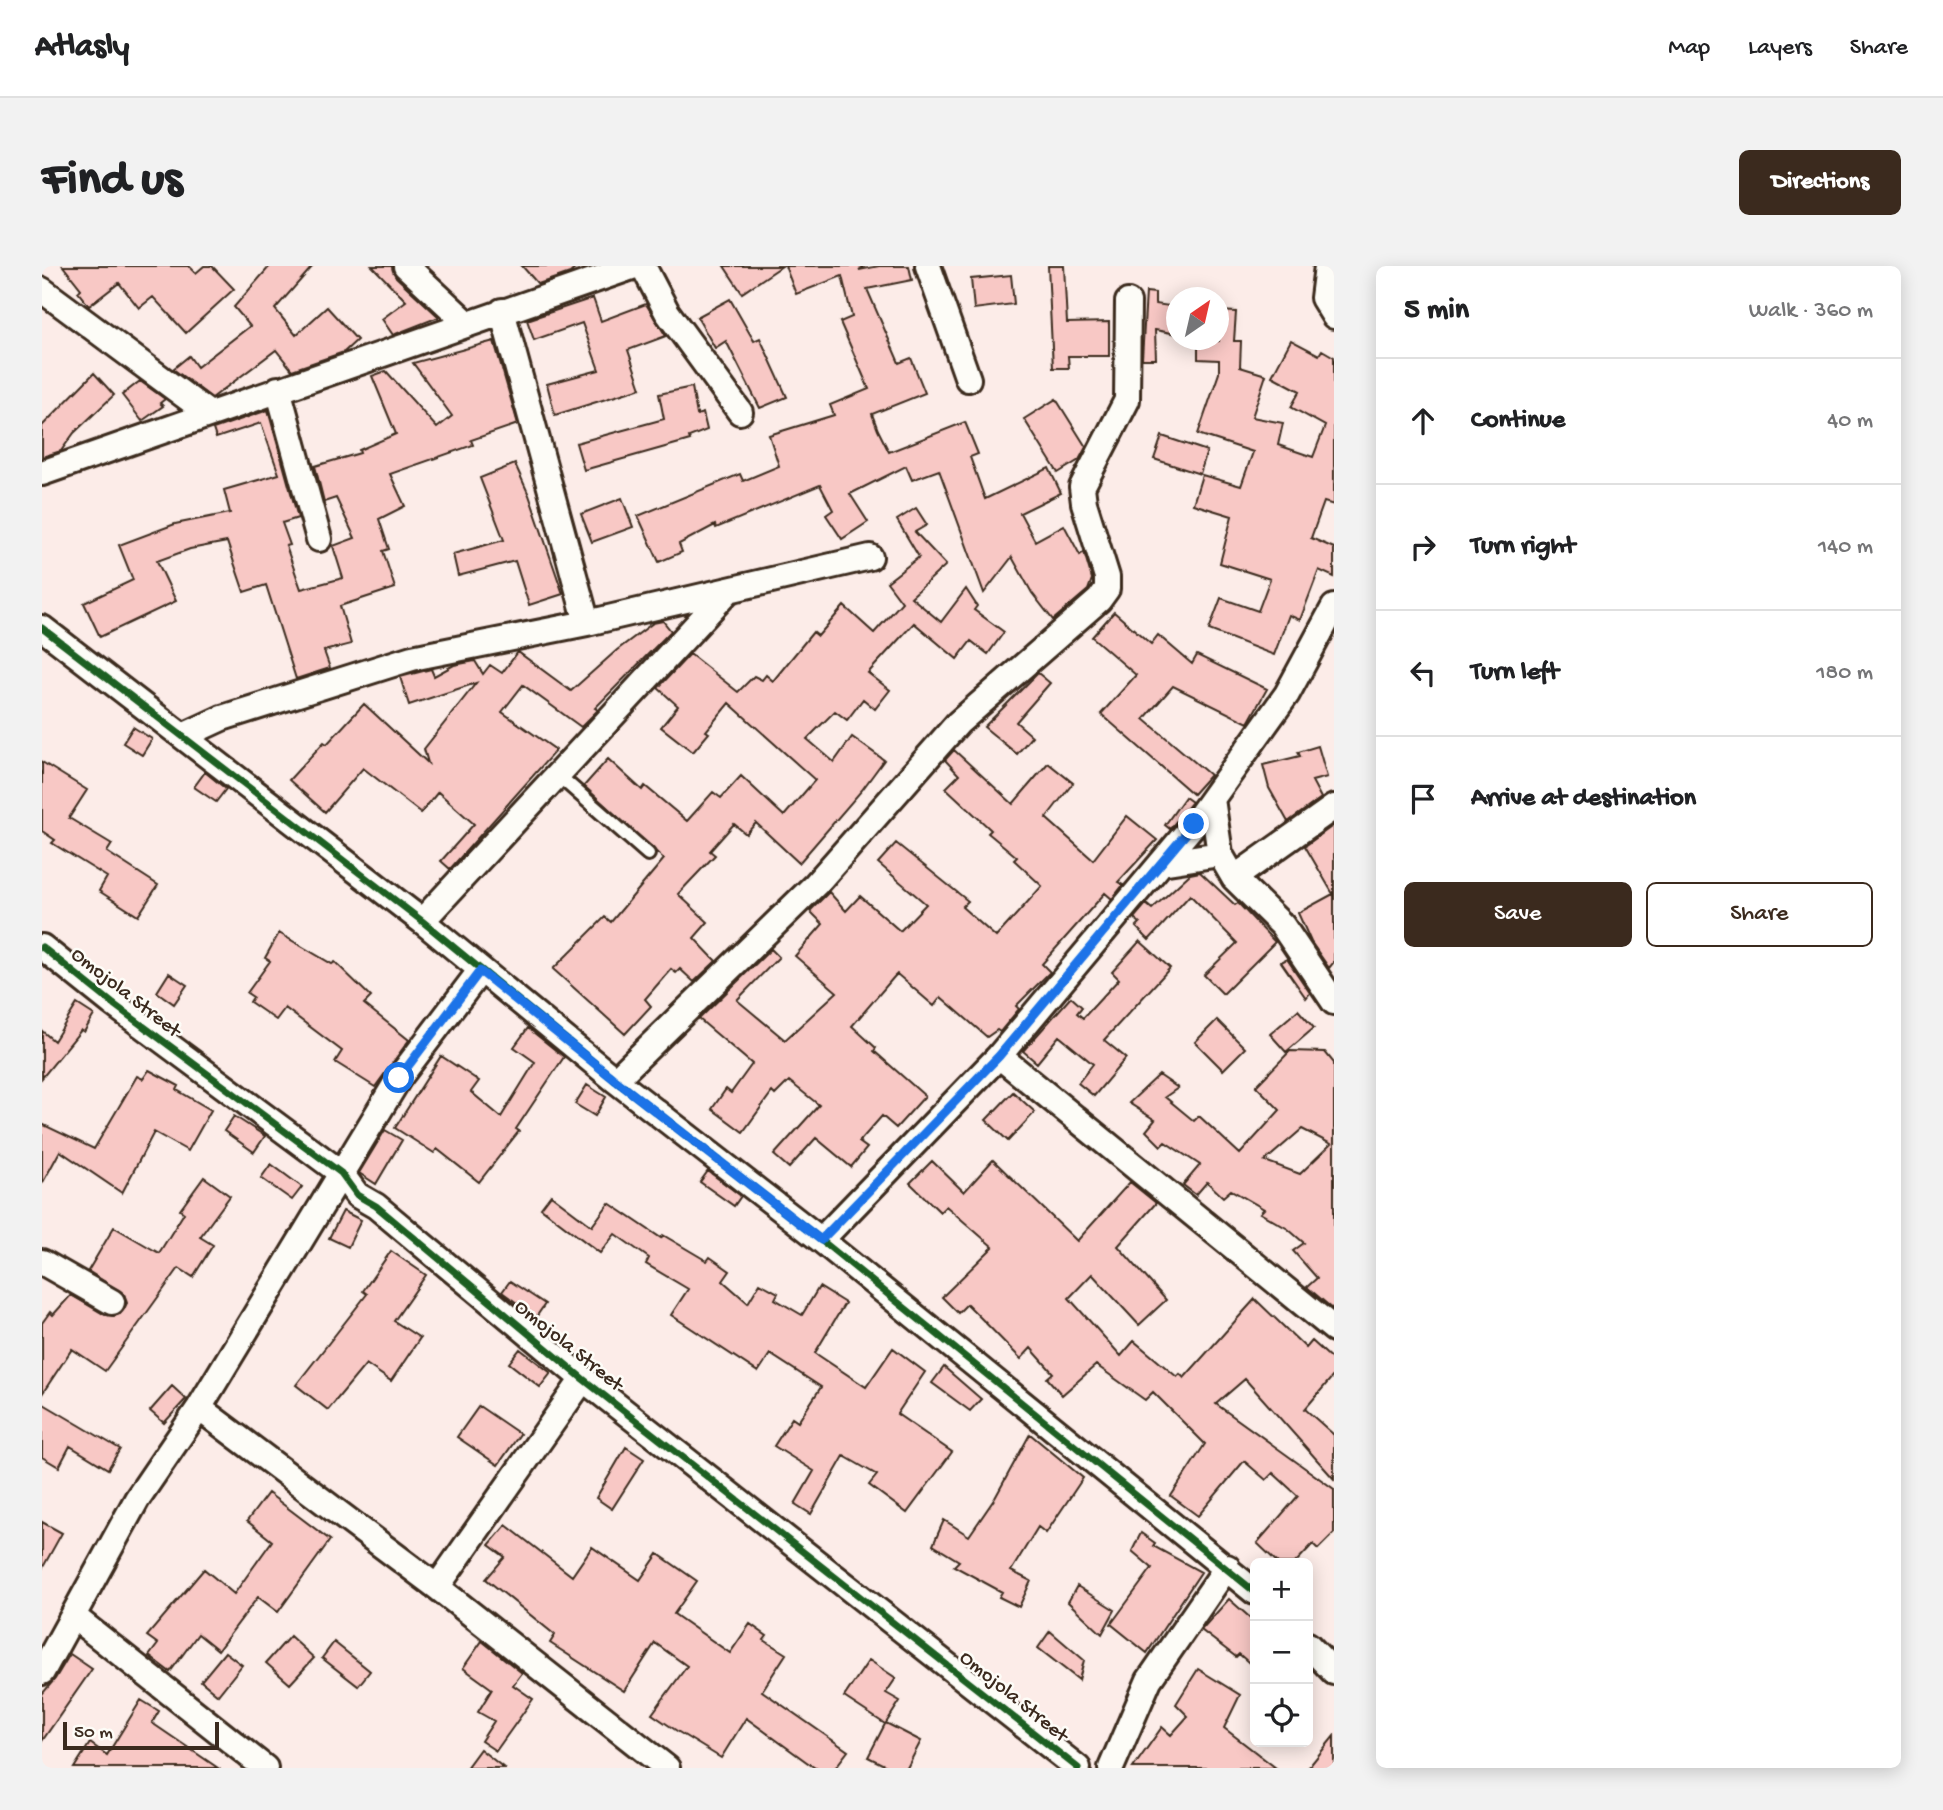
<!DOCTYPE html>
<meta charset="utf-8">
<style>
body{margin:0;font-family:"Gochi Hand",sans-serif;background:#f2f2f2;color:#202124}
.controls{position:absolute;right:21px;bottom:21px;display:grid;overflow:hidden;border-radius:10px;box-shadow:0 4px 18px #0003}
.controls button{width:63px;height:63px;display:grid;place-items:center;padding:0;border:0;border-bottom:2px solid #e0e0e0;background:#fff;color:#202124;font:35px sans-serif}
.compass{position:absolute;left:1124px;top:21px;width:63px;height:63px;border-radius:50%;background:#fff;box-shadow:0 4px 18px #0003;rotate:34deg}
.scale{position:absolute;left:21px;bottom:18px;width:156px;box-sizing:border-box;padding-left:7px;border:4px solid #3b2a1e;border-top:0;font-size:19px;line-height:24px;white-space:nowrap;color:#3b2a1e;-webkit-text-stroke:5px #fdfcf7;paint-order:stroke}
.stop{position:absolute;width:21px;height:21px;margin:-16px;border:5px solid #1a73e8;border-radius:50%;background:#fff}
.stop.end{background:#1a73e8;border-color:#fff;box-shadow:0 2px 7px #0008}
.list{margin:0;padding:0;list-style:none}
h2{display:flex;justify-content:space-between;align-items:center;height:91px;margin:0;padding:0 28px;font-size:30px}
h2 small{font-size:23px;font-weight:400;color:#757577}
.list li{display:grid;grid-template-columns:46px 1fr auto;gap:21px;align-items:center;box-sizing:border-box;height:126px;padding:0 28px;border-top:2px solid #e0e0e0}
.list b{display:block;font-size:26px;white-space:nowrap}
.list em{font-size:23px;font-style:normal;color:#757577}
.actions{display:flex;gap:14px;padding:21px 28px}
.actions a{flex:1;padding:16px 0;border:2px solid #3b2a1e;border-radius:10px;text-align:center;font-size:24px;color:#3b2a1e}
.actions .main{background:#3b2a1e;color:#fff}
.icon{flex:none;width:38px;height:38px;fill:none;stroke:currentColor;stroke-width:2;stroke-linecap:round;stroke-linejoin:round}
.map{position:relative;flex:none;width:1292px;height:1502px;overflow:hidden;border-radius:10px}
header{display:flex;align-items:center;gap:42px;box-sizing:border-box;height:98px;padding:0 35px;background:#fff;border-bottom:2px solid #e0e0e0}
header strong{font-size:33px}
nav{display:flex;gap:38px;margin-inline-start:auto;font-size:24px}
.intro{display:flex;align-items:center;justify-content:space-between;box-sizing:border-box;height:168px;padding:0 42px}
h1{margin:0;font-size:49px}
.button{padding:18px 32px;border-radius:10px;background:#3b2a1e;color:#fff;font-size:24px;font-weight:700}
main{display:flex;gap:42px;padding:0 42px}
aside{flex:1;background:#fff;border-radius:10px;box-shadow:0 4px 18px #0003}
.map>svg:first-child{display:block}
.building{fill:#f8c8c5;stroke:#3b2a1e;stroke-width:2;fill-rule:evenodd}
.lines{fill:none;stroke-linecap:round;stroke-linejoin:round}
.service-casing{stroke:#3b2a1e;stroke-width:18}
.minor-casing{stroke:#3b2a1e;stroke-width:30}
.service{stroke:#fdfcf7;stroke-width:12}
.minor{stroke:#fdfcf7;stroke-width:24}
.cycleway-casing{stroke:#fdfcf7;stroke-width:11}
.cycleway{stroke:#1b5e20;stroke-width:7}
.route{stroke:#1a73e8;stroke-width:9}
.labels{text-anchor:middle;stroke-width:5;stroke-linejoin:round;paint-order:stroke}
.street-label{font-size:21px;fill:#3b2a1e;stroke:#fdfcf7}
</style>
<header>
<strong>Atlasly</strong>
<nav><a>Map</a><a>Layers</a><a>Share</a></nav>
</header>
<div class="intro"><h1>Find us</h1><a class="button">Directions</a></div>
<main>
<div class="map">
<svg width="1292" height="1502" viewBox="0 0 1292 1502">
<rect width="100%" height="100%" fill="#fcece8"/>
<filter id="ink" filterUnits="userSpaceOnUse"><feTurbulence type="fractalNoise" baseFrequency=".0143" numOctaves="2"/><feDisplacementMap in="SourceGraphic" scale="14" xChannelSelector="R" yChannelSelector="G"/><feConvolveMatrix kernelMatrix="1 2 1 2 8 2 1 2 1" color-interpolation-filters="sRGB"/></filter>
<g filter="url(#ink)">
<path class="building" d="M 21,0 L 147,0 L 154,7 L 162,0 L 170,0 L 192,23 L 144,67 L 111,31 L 97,42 L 77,17 L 47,40 L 36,26 L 39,23 Z
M 228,0 L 271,0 L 233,43 L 254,69 L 285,41 L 315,74 L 302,86 L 250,104 L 234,84 L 170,132 L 131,103 L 147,90 L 155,101 L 208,60 L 192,41 Z
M 330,0 L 350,0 L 354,11 L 397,51 L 351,69 L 340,53 L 364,35 Z
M 480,0 L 536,0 L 528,7 L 496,18 Z
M 682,0 L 740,0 L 700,27 Z
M 743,0 L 823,0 L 817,4 L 837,0 L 867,0 L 870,14 L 825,23 L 857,97 L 869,92 L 883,127 L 830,148 L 836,164 L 847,186 L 923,156 L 936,188 L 928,191 L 943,233 L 1007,202 L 1019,227 L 978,247 L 993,275 L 1022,259 L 1038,289 L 1042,286 L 1050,313 L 1046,324 L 1011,354 L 990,327 L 970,291 L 942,327 L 897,204 L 870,214 L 864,200 L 808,228 L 826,256 L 800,273 L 784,249 L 791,244 L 778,219 L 674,262 L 673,259 L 637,278 L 640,286 L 617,296 L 596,250 L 698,208 L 701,215 L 737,200 L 727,169 L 792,149 L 788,139 L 827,123 L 798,56 L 810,51 L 800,10 L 754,28 Z
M 1006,0 L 1022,0 L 1025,57 L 1067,56 L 1067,90 L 1026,90 L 1027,102 L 1011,102 Z
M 969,9 L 972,38 L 932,43 L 929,13 Z
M 1104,26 L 1113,27 L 1113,38 L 1135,41 L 1135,68 L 1113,64 L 1114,93 L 1100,93 Z
M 551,32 L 559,55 L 604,38 L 624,70 L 586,84 L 599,122 L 513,149 L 505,118 L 557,104 L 540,57 L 492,74 L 485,54 Z
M 688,33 L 712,75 L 718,72 L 745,131 L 718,142 L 684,75 L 673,82 L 655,51 Z
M 1177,45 L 1194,46 L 1192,75 L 1199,75 L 1198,101 L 1224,109 L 1210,151 L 1241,157 L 1236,179 L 1271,191 L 1283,160 L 1249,141 L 1258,125 L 1230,110 L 1249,74 L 1277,89 L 1280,84 L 1292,91 L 1292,239 L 1282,236 L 1269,272 L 1292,282 L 1292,311 L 1277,304 L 1258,354 L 1247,349 L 1232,389 L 1167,364 L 1179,332 L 1216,345 L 1228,313 L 1178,297 L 1190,250 L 1151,238 L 1160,209 L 1199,220 L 1211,186 L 1156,168 L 1177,107 L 1177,94 L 1156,93 L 1156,74 L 1177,75 Z
M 452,75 L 476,158 L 429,174 L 431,179 L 348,208 L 363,240 L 337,253 L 347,283 L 341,285 L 353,322 L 298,340 L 309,378 L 282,385 L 288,402 L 254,413 L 224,319 L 202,326 L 185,276 L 148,283 L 115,295 L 134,335 L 58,371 L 42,337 L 91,314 L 77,279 L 133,258 L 188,247 L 182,224 L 237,208 L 219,157 L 174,172 L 171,163 L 226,144 L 256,252 L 240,257 L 248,279 L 244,280 L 259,323 L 301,312 L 291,280 L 313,272 L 294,232 L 282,236 L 273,200 L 318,187 L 317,184 L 354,168 L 330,110 L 344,105 L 395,162 L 410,150 L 371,97 Z
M 52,107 L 72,129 L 32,167 L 19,185 L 0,191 L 0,160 Z
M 98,115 L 123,133 L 118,137 L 121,140 L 100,155 L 80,129 Z
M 650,121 L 655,149 L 661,147 L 665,164 L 647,171 L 648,174 L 542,204 L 534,177 L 622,153 L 617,128 Z
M 1014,133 L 1044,181 L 1037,194 L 1016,207 L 982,153 Z
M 1120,170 L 1165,185 L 1158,208 L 1112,193 Z
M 473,198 L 487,229 L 521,328 L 487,339 L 473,295 L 416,310 L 411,288 L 462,274 L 438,212 Z
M 580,232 L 591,261 L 550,276 L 539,248 Z
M 874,242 L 885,259 L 873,266 L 904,299 L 869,331 L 899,356 L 924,323 L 935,340 L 932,344 L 962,366 L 946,388 L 929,375 L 915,393 L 872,357 L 826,407 L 848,424 L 833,443 L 821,433 L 805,454 L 793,445 L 765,473 L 792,496 L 810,471 L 842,494 L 820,524 L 757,597 L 714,557 L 704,568 L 692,558 L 668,585 L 673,589 L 636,628 L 666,656 L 652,672 L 674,695 L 652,716 L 638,703 L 634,707 L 629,703 L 603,733 L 609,740 L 583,768 L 511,703 L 563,651 L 569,656 L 622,593 L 542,520 L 566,493 L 600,524 L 603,520 L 645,555 L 671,526 L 679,532 L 699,510 L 742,550 L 773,514 L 687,437 L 664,465 L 667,467 L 651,486 L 619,461 L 636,440 L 616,422 L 648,388 L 696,426 L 712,410 L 720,414 L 724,409 L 731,415 L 771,366 L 776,370 L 802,340 L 832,367 L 860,336 L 845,316 L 877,291 L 855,254 Z
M 1072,346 L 1109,378 L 1116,369 L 1150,398 L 1155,389 L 1225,423 L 1206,457 L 1131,420 L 1102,453 L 1168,509 L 1151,528 L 1059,448 L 1094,409 L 1050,371 Z
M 621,355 L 629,365 L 553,442 L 556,444 L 539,461 L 481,419 L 460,446 L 514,484 L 408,603 L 399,595 L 432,558 L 396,526 L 379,547 L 321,502 L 283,546 L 247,514 L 282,476 L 285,478 L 322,438 L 386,497 L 382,483 L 434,417 L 367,439 L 358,411 L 389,403 L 392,410 L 412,399 L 433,395 L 441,408 L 448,399 L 460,407 L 476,386 L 529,425 L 575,384 L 611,357 Z
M 996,407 L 1008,417 L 974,456 L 990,470 L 975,488 L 942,461 Z
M 91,461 L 110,473 L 100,489 L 81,477 Z
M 1276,480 L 1285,511 L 1270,515 L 1279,532 L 1246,556 L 1227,522 L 1221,499 L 1258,490 L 1256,486 Z
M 912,484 L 971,538 L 1006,497 L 1031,517 L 1004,552 L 1051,594 L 1085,550 L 1115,574 L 1076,616 L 1081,619 L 1070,633 L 1063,627 L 1000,698 L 1008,706 L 974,740 L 977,743 L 958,766 L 955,764 L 945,771 L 899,731 L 892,740 L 855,708 L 852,711 L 810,760 L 834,782 L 832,785 L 883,830 L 854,862 L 840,850 L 817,876 L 825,882 L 809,901 L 774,872 L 747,902 L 732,889 L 777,839 L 747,815 L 733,829 L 730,826 L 701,866 L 670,843 L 684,823 L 689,827 L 710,798 L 657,753 L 729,683 L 737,691 L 695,734 L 743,774 L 795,726 L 753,690 L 781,658 L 768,645 L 787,626 L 804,645 L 818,630 L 858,665 L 884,638 L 836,597 L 854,577 L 926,635 L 920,641 L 954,671 L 1000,620 L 972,594 L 975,591 L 946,567 L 949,564 L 904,522 L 917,509 L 903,494 Z
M 0,496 L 45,524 L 27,552 L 70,578 L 65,586 L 116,619 L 96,650 L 57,625 L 65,611 L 10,577 L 13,574 L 0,565 Z
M 163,506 L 184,523 L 174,536 L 152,521 Z
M 1143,531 L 1150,536 L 1128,563 L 1123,559 Z
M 1292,559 L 1292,696 L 1287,702 L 1269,676 L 1256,647 L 1291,628 L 1263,580 Z
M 1158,606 L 1193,639 L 1196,637 L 1233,676 L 1181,728 L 1162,709 L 1195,677 L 1148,629 L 1107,674 L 1094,661 L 1098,657 L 1092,652 L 1104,638 L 1110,643 L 1148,608 Z
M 237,667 L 290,698 L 293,696 L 329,731 L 322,738 L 367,774 L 333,821 L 293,796 L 300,785 L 243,742 L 234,754 L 208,736 L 211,731 L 205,727 L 228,695 L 223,692 Z
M 1098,675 L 1128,702 L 1062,774 L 1084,792 L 1052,830 L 1036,817 L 1051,798 L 1017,770 L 995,797 L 981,785 L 1029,731 L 1040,741 L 1035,747 L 1041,752 L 1077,713 L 1070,706 Z
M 1245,693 L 1268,727 L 1264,732 L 1239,696 Z
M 127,707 L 145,719 L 132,738 L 115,726 Z
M 35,738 L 52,749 L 42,766 L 39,764 L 0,812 L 0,765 L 12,775 Z
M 1256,744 L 1272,762 L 1244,786 L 1228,768 Z
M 1175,754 L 1203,782 L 1181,804 L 1153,776 Z
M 486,762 L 522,791 L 474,863 L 477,865 L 437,916 L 395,883 L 392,887 L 353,862 L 399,790 L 437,815 L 429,826 L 459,851 L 493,796 L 472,781 Z
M 1248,785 L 1283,786 L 1292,797 L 1292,1044 L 1265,1021 L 1275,1012 L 1251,985 L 1262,977 L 1246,963 L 1218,947 L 1222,943 L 1189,924 L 1181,931 L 1165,916 L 1154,929 L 1141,919 L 1158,899 L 1123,876 L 1119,880 L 1104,865 L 1113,854 L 1087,837 L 1117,809 L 1136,822 L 1123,831 L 1152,855 L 1157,850 L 1198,888 L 1238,844 L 1214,820 ZM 1260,863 L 1289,878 L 1258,908 L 1223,895 Z
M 107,804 L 137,820 L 135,824 L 169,844 L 146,885 L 112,866 L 80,927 L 18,885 L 0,918 L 0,858 L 52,883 L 95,810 L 101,813 Z
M 545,819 L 564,831 L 553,850 L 533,838 Z
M 971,826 L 993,846 L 966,875 L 944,854 Z
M 192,850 L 223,870 L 212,886 L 182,865 Z
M 343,864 L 360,874 L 334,918 L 317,907 Z
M 951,894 L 1035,975 L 1088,916 L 1114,937 L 1076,980 L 1124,1034 L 1097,1059 L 1050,1008 L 1027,1032 L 1079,1090 L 1092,1075 L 1135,1111 L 1138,1108 L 1142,1112 L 1213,1033 L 1264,1082 L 1270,1075 L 1292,1095 L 1292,1109 L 1263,1143 L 1292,1169 L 1292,1213 L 1203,1113 L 1174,1138 L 1292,1223 L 1292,1267 L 1276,1283 L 1271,1278 L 1253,1297 L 1236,1297 L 1215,1277 L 1256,1230 L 1231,1207 L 1224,1214 L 1202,1195 L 1156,1250 L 1129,1230 L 1163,1178 L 1111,1126 L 1103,1134 L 1054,1099 L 1020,1129 L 1005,1112 L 1011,1107 L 989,1082 L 979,1093 L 925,1038 L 916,1047 L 900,1031 L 951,981 L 904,940 L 898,946 L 868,917 L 890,895 L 922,926 Z
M 229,898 L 260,921 L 250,934 L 219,912 Z
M 666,905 L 699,930 L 692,940 L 658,916 Z
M 162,911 L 188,930 L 158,971 L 171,979 L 151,1011 L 137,1002 L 63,1105 L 30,1083 L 0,1128 L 0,1057 L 8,1046 L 11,1049 L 29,1029 L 63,1049 L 78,1048 L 85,1037 L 82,1028 L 46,1005 L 72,961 L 117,987 L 142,947 L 138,944 Z
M 509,929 L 550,960 L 567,937 L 619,972 L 621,969 L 665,995 L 668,991 L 688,1005 L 681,1015 L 706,1037 L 718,1017 L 736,1027 L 733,1033 L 760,1049 L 777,1021 L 803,1037 L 773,1087 L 824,1121 L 851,1082 L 883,1106 L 855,1148 L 910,1186 L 865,1247 L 827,1219 L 835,1209 L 802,1190 L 769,1248 L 753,1238 L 772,1205 L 732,1180 L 750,1152 L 756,1156 L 779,1121 L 728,1088 L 716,1106 L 629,1049 L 646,1023 L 604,998 L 607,992 L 573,968 L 558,987 L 499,942 Z
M 301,945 L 319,954 L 306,981 L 287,972 Z
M 349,985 L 384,1009 L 352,1055 L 378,1072 L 349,1115 L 324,1098 L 286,1144 L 254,1119 L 325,1028 L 321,1025 Z
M 468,1015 L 503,1038 L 494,1051 L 460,1026 Z
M 478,1083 L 509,1107 L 498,1121 L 467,1097 Z
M 902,1101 L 939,1133 L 928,1145 L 890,1117 Z
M 130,1120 L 144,1133 L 122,1157 L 108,1145 Z
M 0,1137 L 78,1183 L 66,1203 L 28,1180 L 17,1201 L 0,1191 Z
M 437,1140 L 478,1168 L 456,1199 L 415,1171 Z
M 988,1168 L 1041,1212 L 1004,1267 L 996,1261 L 969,1305 L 989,1315 L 977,1341 L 957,1331 L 960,1326 L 912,1300 L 917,1295 L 891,1279 L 902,1254 L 927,1270 L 953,1232 Z
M 584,1181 L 602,1193 L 570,1243 L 554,1232 Z
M 226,1227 L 288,1274 L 236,1346 L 216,1331 L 176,1384 L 156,1368 L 128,1406 L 107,1390 L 116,1378 L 105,1370 L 162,1303 L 192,1328 L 230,1275 L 205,1255 Z
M 0,1256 L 20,1267 L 0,1303 Z
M 464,1259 L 530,1310 L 550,1281 L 598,1314 L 616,1288 L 655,1315 L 632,1348 L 688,1387 L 708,1358 L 725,1370 L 722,1374 L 744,1388 L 720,1425 L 806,1485 L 793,1502 L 773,1502 L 704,1452 L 679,1492 L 635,1465 L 610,1448 L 645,1400 L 613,1377 L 582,1425 L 508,1377 L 513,1369 L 444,1313 L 463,1291 L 447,1279 Z
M 1099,1267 L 1113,1277 L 1111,1280 L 1159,1306 L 1105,1387 L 1069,1358 L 1110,1302 L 1090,1285 Z
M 1035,1320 L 1073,1344 L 1060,1368 L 1026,1336 Z
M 1187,1333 L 1213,1356 L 1213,1402 L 1197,1388 L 1194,1391 L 1159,1364 Z
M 1008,1365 L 1042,1394 L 1037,1414 L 996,1382 Z
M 248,1370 L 272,1392 L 248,1418 L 224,1397 Z
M 440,1375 L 480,1407 L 471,1419 L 491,1433 L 454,1485 L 439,1475 L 452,1455 L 436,1446 L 450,1423 L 421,1402 Z
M 292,1376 L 328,1405 L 316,1420 L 280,1392 Z
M 183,1386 L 200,1399 L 176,1429 L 159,1415 Z
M 28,1388 L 50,1403 L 0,1475 L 0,1428 L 13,1413 Z
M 827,1394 L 854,1412 L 844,1427 L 858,1435 L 844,1457 L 879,1475 L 865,1502 L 848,1502 L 826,1491 L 843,1458 L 802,1431 Z
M 1156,1403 L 1198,1429 L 1182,1462 L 1234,1502 L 1091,1502 L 1120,1461 L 1129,1469 L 1146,1450 L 1134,1438 Z
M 99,1434 L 117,1445 L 110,1457 L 176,1502 L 32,1502 L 48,1477 L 65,1489 Z
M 1292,1470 L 1292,1502 L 1266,1502 Z
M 438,1483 L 462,1502 L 424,1502 Z"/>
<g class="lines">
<g class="service-casing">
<path id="service" d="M 516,509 L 606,588"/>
</g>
<g class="minor-casing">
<path id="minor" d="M 364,0 L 425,57
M 601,0 L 625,46 L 698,146
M 886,0 L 926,113
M 1285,0 L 1281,32 L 1292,50
M 0,24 L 166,147
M 460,45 L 545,357
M 236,123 L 277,273
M 0,207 L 593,0
M 0,362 L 380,655 L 573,814 L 779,974 L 1213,1326
M 141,470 L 180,452 L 370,392 L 545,357 L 828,291
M 1170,533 L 1178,588 L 1192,612 L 1240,659 L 1292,736
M 1119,597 L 1178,588
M 1192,612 L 1292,541
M 380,655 L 687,324
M 0,681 L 70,737 L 299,907 L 315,929 L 334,940 L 541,1113 L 1036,1502
M 957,790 L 1292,1063
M 573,814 L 774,618 L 916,457 L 1057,334 L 1065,323 L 1065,311 L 1042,237 L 1040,221 L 1085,134 L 1086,36
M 779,974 L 957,790 L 1152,558 L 1245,428 L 1292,341
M 0,996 L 70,1036
M 157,1142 L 395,1321 L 625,1502
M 395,1321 L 541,1113
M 31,1350 L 223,1502
M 1266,1379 L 1292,1406
M 0,1406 L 95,1233 L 157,1142 L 357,812 L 438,705
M 1069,1502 L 1107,1414 L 1185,1301"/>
</g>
<use href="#service" class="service"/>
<use href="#minor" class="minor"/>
<g class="cycleway-casing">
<path id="cycleway" d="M 0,362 L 380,655 L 573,814 L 779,974 L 1213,1326
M 0,681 L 70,737 L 299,907 L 315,929 L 334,940 L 541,1113 L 1036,1502"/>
</g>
<use href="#cycleway" class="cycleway"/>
</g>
</g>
<g class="lines" filter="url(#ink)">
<path class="route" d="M 357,812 L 438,705 L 573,814 L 779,974 L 957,790 L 1152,558"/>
</g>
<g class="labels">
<g class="street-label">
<text transform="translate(85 725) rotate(38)" y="7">Omojola Street</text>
<text transform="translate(528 1078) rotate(39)" y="7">Omojola Street</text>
<text transform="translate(973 1429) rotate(39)" y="7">Omojola Street</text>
</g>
</g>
</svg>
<div class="controls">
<button>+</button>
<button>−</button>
<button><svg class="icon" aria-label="locate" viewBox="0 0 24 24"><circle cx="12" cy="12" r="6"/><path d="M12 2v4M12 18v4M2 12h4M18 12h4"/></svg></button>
</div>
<svg class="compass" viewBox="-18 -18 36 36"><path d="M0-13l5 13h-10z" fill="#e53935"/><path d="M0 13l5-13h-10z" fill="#757577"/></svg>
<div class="scale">50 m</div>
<div class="stop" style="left:357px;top:812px"></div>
<div class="stop end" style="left:1152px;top:558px"></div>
</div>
<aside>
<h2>5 min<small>Walk · 360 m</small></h2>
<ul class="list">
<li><svg class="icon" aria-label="ahead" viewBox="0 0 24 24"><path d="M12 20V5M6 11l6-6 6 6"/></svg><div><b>Continue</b></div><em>40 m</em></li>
<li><svg class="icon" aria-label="right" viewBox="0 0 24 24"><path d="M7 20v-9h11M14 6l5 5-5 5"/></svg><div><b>Turn right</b></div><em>140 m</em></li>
<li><svg class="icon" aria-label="left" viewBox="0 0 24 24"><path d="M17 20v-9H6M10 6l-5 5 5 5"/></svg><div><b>Turn left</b></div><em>180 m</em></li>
<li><svg class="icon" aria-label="arrive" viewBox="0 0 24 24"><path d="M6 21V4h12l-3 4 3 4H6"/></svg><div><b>Arrive at destination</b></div></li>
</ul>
<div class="actions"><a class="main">Save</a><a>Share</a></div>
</aside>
</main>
